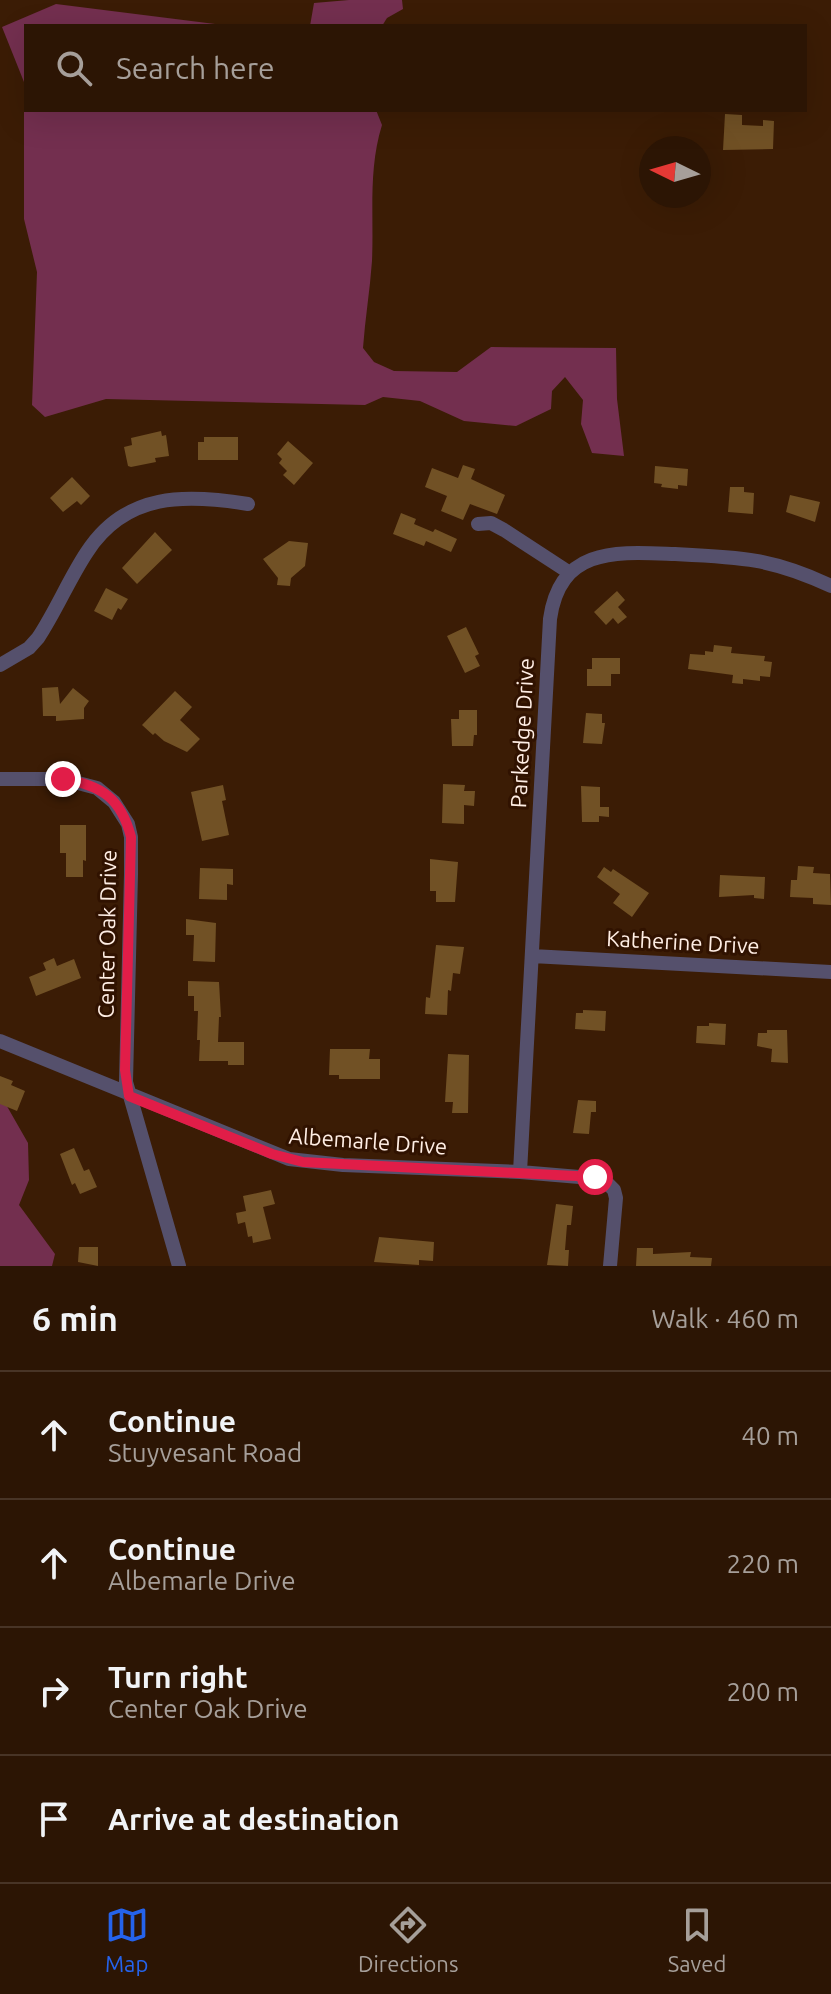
<!DOCTYPE html>
<meta charset="utf-8">
<style>
body{margin:0;font-family:Ubuntu,sans-serif;background:#341e0e;color:#f1f3f6}
.compass{position:absolute;left:639px;top:136px;width:72px;height:72px;border-radius:50%;background:#2c1504;box-shadow:0 8px 32px #0002;rotate:275deg}
.stop{position:absolute;width:24px;height:24px;margin:-18px;border:6px solid #e11d48;border-radius:50%;background:#fff}
.stop.end{background:#e11d48;border-color:#fff;box-shadow:0 2px 8px #0008}
.list{margin:0;padding:0;list-style:none}
h2{display:flex;justify-content:space-between;align-items:center;height:104px;margin:0;padding:0 32px;font-size:34px}
h2 small{font-size:26px;font-weight:400;color:#a69f9a}
.list li{display:grid;grid-template-columns:52px 1fr auto;gap:24px;align-items:center;box-sizing:border-box;height:128px;padding:0 32px;border-top:2px solid #483426}
.list b{display:block;font-size:30px;white-space:nowrap}
.list p{margin:0;font-size:26px;white-space:nowrap;color:#a69f9a}
.list em{font-size:26px;font-style:normal;color:#a69f9a}
.icon{flex:none;width:44px;height:44px;fill:none;stroke:currentColor;stroke-width:2;stroke-linecap:round;stroke-linejoin:round}
.map{position:relative;flex:none;width:831px;height:1266px;overflow:hidden}
.search{position:absolute;background:#2c1504;box-shadow:0 8px 32px #0002;left:24px;right:24px;top:24px;height:88px;display:flex;align-items:center;gap:20px;box-sizing:border-box;padding:0 28px;border-radius:0px;color:#a69f9a;font-size:30px}
.sheet{height:616px;background:#2c1504}
nav{display:flex;justify-content:space-around;align-items:center;box-sizing:border-box;height:112px;border-top:2px solid #483426;background:#2c1504;font-size:22px;color:#a69f9a}
nav a{display:grid;justify-items:center;gap:4px}
nav .on{color:#2563eb}
.map>svg:first-child{display:block}
.forest{fill:#732f4f}
.building{fill:#715125}
.lines{fill:none;stroke-linecap:round;stroke-linejoin:round}
.minor{stroke:#55506c;stroke-width:14}
.route{stroke:#e11d48;stroke-width:10}
.labels{text-anchor:middle;stroke-width:6;stroke-linejoin:round;paint-order:stroke}
.street-label{font-size:22px;fill:#ffeee4;stroke:#301200}
</style>
<div class="map">
<svg width="831" height="1266" viewBox="0 0 831 1266">
<rect width="100%" height="100%" fill="#3b1c05"/>
<path class="forest" d="M 349,0 L 402,0 L 403,9 L 387,18 L 382,26 L 310,26 L 314,3 Z
M 56,4 L 231,26 L 26,26 L 26,110 L 376,110 L 382,125 C 368,170 374,215 372,261 C 370,290 365,319 363,348 L 374,362 L 394,371 L 457,372 L 491,347 L 616,348 L 617,399 L 624,456 L 592,453 L 581,424 L 583,400 L 565,377 L 552,391 L 551,409 L 516,426 L 464,421 L 420,401 L 383,397 L 365,405 L 106,399 L 45,417 L 32,405 L 37,272 L 24,219 L 24,82 L 2,27 Z
M 0,1094 L 28,1143 L 29,1180 L 19,1205 L 55,1254 L 52,1266 L 0,1266 Z"/>
<path class="building" d="M 725,114 L 742,115 L 742,125 L 763,126 L 763,120 L 774,121 L 773,149 L 723,150 Z
M 161,431 L 162,436 L 166,435 L 169,456 L 155,458 L 156,462 L 131,467 L 128,466 L 124,447 L 132,445 L 131,438 Z
M 204,437 L 238,437 L 238,460 L 198,460 L 198,442 L 204,442 Z
M 288,441 L 313,463 L 294,485 L 283,475 L 287,471 L 279,463 L 282,459 L 277,454 Z
M 463,465 L 475,469 L 471,479 L 505,495 L 497,514 L 470,504 L 463,520 L 441,511 L 447,496 L 425,487 L 432,468 L 458,478 Z
M 655,466 L 688,469 L 687,486 L 678,485 L 678,489 L 661,487 L 662,484 L 654,483 Z
M 72,477 L 90,496 L 81,505 L 77,501 L 63,512 L 50,498 Z
M 730,487 L 744,487 L 744,492 L 754,493 L 753,514 L 728,512 Z
M 790,495 L 820,502 L 815,522 L 786,512 Z
M 401,513 L 416,519 L 414,524 L 433,532 L 435,529 L 457,539 L 451,552 L 426,541 L 424,546 L 393,534 Z
M 155,532 L 172,550 L 137,584 L 122,568 Z
M 289,541 L 308,543 L 305,566 L 291,578 L 290,586 L 277,585 L 278,578 L 263,559 Z
M 106,588 L 128,599 L 121,610 L 118,608 L 112,620 L 94,611 Z
M 617,591 L 625,600 L 618,607 L 627,617 L 618,624 L 613,618 L 606,625 L 594,612 Z
M 466,627 L 479,654 L 475,656 L 480,666 L 465,673 L 447,636 Z
M 714,645 L 732,647 L 731,653 L 765,656 L 764,661 L 772,662 L 770,677 L 760,676 L 760,681 L 743,679 L 743,684 L 732,683 L 733,675 L 688,669 L 690,654 L 705,655 L 705,651 L 713,652 Z
M 592,658 L 620,658 L 620,674 L 611,674 L 611,686 L 587,686 L 587,669 L 592,669 Z
M 58,687 L 60,704 L 73,688 L 89,701 L 84,708 L 84,719 L 56,721 L 56,716 L 43,716 L 42,688 Z
M 175,691 L 192,707 L 180,720 L 200,739 L 187,752 L 164,741 L 155,733 L 153,735 L 142,725 Z
M 459,710 L 477,710 L 477,735 L 474,735 L 473,746 L 452,746 L 451,719 L 459,719 Z
M 586,713 L 602,714 L 602,723 L 605,723 L 602,744 L 583,743 Z
M 443,784 L 465,785 L 464,791 L 475,791 L 474,806 L 464,805 L 464,824 L 442,823 Z
M 223,785 L 226,800 L 222,801 L 229,835 L 202,841 L 191,792 Z
M 581,786 L 600,787 L 600,807 L 609,807 L 609,817 L 599,816 L 599,822 L 582,822 Z
M 60,825 L 86,825 L 86,861 L 83,860 L 83,877 L 66,877 L 66,853 L 60,853 Z
M 430,859 L 458,862 L 455,902 L 436,902 L 436,891 L 430,891 Z
M 798,866 L 814,867 L 813,873 L 830,874 L 831,905 L 813,904 L 813,898 L 790,897 L 791,880 L 797,880 Z
M 604,867 L 611,872 L 613,869 L 649,893 L 632,917 L 613,903 L 620,894 L 597,877 Z
M 200,868 L 233,869 L 233,885 L 227,884 L 227,900 L 199,899 Z
M 720,875 L 765,877 L 764,899 L 754,898 L 754,895 L 719,897 Z
M 186,919 L 216,923 L 215,962 L 193,961 L 194,935 L 186,935 Z
M 436,945 L 464,947 L 460,974 L 453,973 L 451,991 L 448,990 L 447,1015 L 425,1014 L 426,997 L 430,998 Z
M 54,958 L 57,966 L 74,959 L 81,978 L 36,996 L 29,977 L 46,970 L 43,963 Z
M 188,981 L 219,982 L 221,1017 L 219,1017 L 218,1042 L 244,1042 L 244,1065 L 228,1065 L 228,1061 L 199,1061 L 200,1040 L 197,1040 L 198,1011 L 194,1011 L 194,996 L 188,996 Z
M 583,1010 L 606,1011 L 605,1031 L 575,1029 L 576,1013 L 583,1013 Z
M 709,1023 L 726,1024 L 725,1045 L 696,1043 L 697,1026 L 709,1026 Z
M 767,1030 L 787,1030 L 788,1063 L 771,1062 L 772,1049 L 757,1046 L 758,1033 L 767,1033 Z
M 330,1049 L 370,1049 L 369,1059 L 380,1059 L 380,1079 L 339,1079 L 339,1075 L 329,1075 Z
M 448,1054 L 469,1055 L 468,1113 L 452,1113 L 453,1102 L 445,1102 Z
M 0,1076 L 13,1081 L 11,1085 L 25,1091 L 17,1111 L 0,1104 Z
M 578,1100 L 596,1101 L 596,1112 L 591,1112 L 589,1134 L 573,1133 Z
M 74,1148 L 84,1171 L 89,1169 L 97,1187 L 80,1194 L 75,1183 L 72,1185 L 60,1154 Z
M 271,1190 L 275,1204 L 263,1207 L 271,1239 L 253,1243 L 252,1236 L 248,1237 L 245,1222 L 238,1224 L 236,1213 L 246,1211 L 243,1196 Z
M 556,1204 L 573,1206 L 571,1225 L 567,1225 L 565,1250 L 569,1250 L 568,1266 L 547,1265 Z
M 379,1237 L 434,1242 L 433,1261 L 419,1260 L 419,1265 L 374,1262 Z
M 79,1247 L 98,1247 L 98,1266 L 78,1262 Z
M 637,1248 L 653,1248 L 653,1254 L 691,1252 L 690,1257 L 712,1258 L 711,1266 L 636,1266 Z"/>
<g class="lines">
<path class="minor" d="M 478,524 L 491,523 L 504,530 L 570,573
M 0,665 L 29,648 L 38,638 C 56,611 69,579 87,552 C 126,492 186,494 248,504
M 0,779 L 63,779 L 97,788 L 114,802 L 128,824 L 131,837 L 131,874 L 126,1082 L 179,1266
M 532,956 L 831,972
M 0,1041 L 289,1159 L 343,1165 L 520,1172 L 603,1179 L 614,1190 L 616,1198 L 610,1266
M 520,1172 L 550,619 C 560,546 618,552 675,554 C 739,557 772,558 831,586"/>
</g>
<g class="lines">
<path class="route" d="M 63,779 C 101,785 121,798 131,837 L 125,1070 L 129,1096 L 272,1154 L 303,1162 L 595,1177"/>
</g>
<g class="labels">
<g class="street-label">
<text transform="translate(522 733) rotate(-87)" y="8">Parkedge Drive</text>
<text transform="translate(107 934) rotate(-89)" y="8">Center Oak Drive</text>
<text transform="translate(683 942) rotate(3)" y="8">Katherine Drive</text>
<text transform="translate(368 1141) rotate(4)" y="8">Albemarle Drive</text>
</g>
</g>
</svg>
<svg class="compass" viewBox="-18 -18 36 36"><path d="M0-13l5 13h-10z" fill="#e53935"/><path d="M0 13l5-13h-10z" fill="#a69f9a"/></svg>
<div class="stop" style="left:595px;top:1177px"></div>
<div class="stop end" style="left:63px;top:779px"></div>
<div class="search"><svg class="icon" aria-label="search" viewBox="0 0 24 24"><circle cx="10" cy="10" r="6"/><path d="M15 15l6 6"/></svg>Search here</div>
</div>
<section class="sheet">
<h2>6 min<small>Walk · 460 m</small></h2>
<ul class="list">
<li><svg class="icon" aria-label="ahead" viewBox="0 0 24 24"><path d="M12 20V5M6 11l6-6 6 6"/></svg><div><b>Continue</b><p>Stuyvesant Road</p></div><em>40 m</em></li>
<li><svg class="icon" aria-label="ahead" viewBox="0 0 24 24"><path d="M12 20V5M6 11l6-6 6 6"/></svg><div><b>Continue</b><p>Albemarle Drive</p></div><em>220 m</em></li>
<li><svg class="icon" aria-label="right" viewBox="0 0 24 24"><path d="M7 20v-9h11M14 6l5 5-5 5"/></svg><div><b>Turn right</b><p>Center Oak Drive</p></div><em>200 m</em></li>
<li><svg class="icon" aria-label="arrive" viewBox="0 0 24 24"><path d="M6 21V4h12l-3 4 3 4H6"/></svg><div><b>Arrive at destination</b></div></li>
</ul>
</section>
<nav>
<a class="on"><svg class="icon" aria-label="map" viewBox="0 0 24 24"><path d="M3 6l6-2 6 2 6-2v14l-6 2-6-2-6 2zM9 4v14M15 6v14"/></svg>Map</a>
<a><svg class="icon" aria-label="directions" viewBox="0 0 24 24"><path d="M12 3l9 9-9 9-9-9zM9 14v-3h6M13 9l2 2-2 2"/></svg>Directions</a>
<a><svg class="icon" aria-label="saved" viewBox="0 0 24 24"><path d="M7 4h10v16l-5-4-5 4z"/></svg>Saved</a>
</nav>
